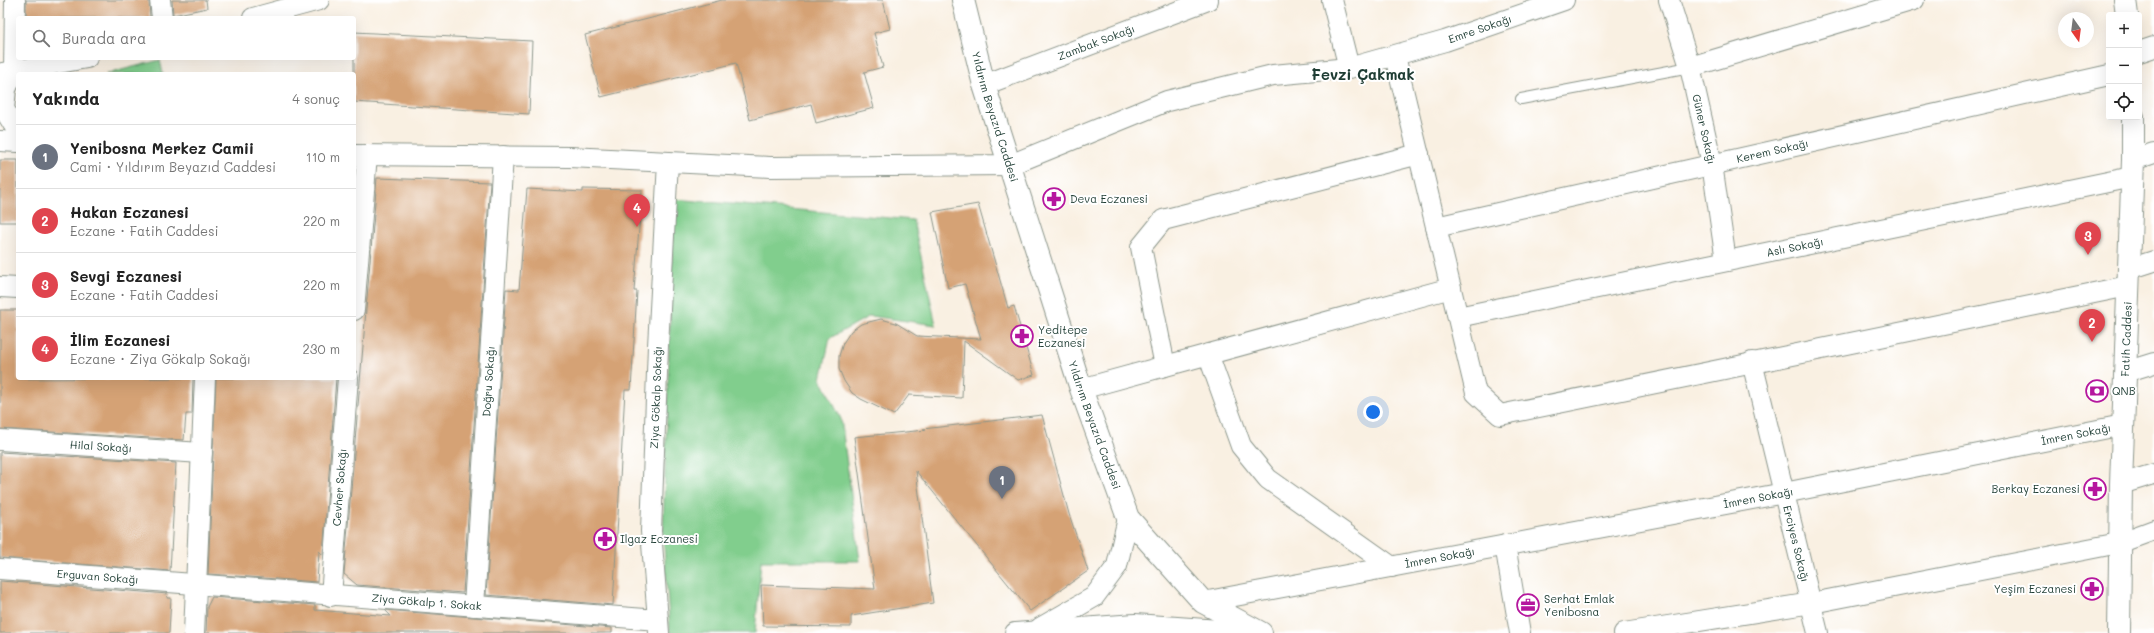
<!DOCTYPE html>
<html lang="tr">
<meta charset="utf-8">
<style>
body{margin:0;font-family:Mali,sans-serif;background:#f2f2f2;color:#222}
.controls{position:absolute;right:12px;top:12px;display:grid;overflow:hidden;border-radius:4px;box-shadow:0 4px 16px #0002}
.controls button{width:36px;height:36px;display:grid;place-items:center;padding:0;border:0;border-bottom:1px solid #e0e0e0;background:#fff;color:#222;font:20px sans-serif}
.compass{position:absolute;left:2058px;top:12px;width:36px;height:36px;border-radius:50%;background:#fff;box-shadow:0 4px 16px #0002;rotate:166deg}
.you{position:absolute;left:1373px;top:412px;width:14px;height:14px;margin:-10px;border:3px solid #fff;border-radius:50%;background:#1a73e8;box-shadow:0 0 0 6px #1a73e833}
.badge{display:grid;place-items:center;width:26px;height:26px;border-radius:50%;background:#b5179e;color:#fff;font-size:13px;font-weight:700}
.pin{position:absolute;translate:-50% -33px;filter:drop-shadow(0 1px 2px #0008)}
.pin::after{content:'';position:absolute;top:21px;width:14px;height:12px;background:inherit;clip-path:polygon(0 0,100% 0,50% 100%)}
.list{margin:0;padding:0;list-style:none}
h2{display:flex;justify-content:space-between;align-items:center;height:52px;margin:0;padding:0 16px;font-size:17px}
h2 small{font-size:13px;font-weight:400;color:#767676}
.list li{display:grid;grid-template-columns:26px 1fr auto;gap:12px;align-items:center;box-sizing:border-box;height:64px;padding:0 16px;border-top:1px solid #e0e0e0}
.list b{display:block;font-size:15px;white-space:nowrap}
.list p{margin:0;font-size:13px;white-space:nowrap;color:#767676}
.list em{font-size:13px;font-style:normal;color:#767676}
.icon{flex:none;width:22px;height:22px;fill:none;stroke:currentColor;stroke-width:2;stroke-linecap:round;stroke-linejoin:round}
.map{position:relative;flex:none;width:2154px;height:633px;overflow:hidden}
.search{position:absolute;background:#fff;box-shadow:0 4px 16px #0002;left:16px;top:16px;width:340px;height:44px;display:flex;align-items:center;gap:10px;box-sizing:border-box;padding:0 14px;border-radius:4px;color:#767676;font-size:15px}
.panel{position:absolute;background:#fff;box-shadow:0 4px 16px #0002;left:16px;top:72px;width:340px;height:308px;border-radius:4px}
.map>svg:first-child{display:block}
.green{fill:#81ce8d;stroke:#508660}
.building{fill:#d5a275}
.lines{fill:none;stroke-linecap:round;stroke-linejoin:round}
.lane-casing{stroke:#8c968b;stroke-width:12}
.street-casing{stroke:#8c968b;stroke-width:22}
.secondary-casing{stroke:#8c968b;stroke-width:24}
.lane{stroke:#fff;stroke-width:10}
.street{stroke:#fff;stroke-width:20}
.secondary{stroke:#fff;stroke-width:22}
.labels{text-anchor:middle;stroke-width:4;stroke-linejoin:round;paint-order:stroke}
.street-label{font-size:11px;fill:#1f3d34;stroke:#fff}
.poi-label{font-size:11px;fill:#1f3d34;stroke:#fff;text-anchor:start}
.district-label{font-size:15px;font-weight:bold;fill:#1f3d34;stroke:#fff}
</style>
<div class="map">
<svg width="2154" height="633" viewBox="0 0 2154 633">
<rect width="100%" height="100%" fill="#fff"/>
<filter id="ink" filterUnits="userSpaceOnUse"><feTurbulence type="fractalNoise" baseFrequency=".025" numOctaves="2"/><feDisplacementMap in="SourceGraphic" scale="8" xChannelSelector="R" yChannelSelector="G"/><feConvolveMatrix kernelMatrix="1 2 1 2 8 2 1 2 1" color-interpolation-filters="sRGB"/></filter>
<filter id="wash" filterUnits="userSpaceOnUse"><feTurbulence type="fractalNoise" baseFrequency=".012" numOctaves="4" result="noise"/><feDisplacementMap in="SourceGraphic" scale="16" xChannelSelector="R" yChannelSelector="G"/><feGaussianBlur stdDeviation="0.9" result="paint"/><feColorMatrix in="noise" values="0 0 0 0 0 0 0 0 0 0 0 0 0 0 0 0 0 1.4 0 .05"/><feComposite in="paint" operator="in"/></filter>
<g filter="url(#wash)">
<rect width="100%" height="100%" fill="#f9f0e2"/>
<path class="green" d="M 160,60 L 163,74 L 106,74 Z
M 674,199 L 913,220 L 936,325 L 870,316 L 830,338 L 821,379 L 841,419 L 860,561 L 761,561 L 755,633 L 670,633 L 663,532 Z"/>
<g id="blocks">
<path class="building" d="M 26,0 L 149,0 L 150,18 L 26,18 Z
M 172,0 L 206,0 L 207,8 L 173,15 Z
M 722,0 L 883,0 L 890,29 L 874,33 L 883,67 L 864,72 L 874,108 L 816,123 L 811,104 L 750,120 L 736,63 L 601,97 L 585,35 Z
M 354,32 L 532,41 L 529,114 L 354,102 Z
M 0,160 L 18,160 L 18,222 L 0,222 Z
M 377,178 L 490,182 L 463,593 L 357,585 L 344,574 Z
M 527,189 L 583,192 L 583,189 L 642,190 L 634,291 L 637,291 L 631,390 L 625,390 L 613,605 L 486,595 L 506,289 L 519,290 Z
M 978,204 L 1008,308 L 1014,306 L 1034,375 L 1018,380 L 964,341 L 962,398 L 909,395 L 894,415 L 861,399 L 852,393 L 844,381 L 839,369 L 839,356 L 843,343 L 851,331 L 861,324 L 881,319 L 896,323 L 917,336 L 981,339 L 965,284 L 948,288 L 932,212 Z
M 0,310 L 18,310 L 18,379 L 193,378 L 192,414 L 186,414 L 184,440 L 0,429 Z
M 216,378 L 336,378 L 323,555 L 319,551 L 317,582 L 208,574 Z
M 1042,415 L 1069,514 L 1088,571 L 1030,611 L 916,471 L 933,603 L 851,616 L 851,627 L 763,626 L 761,585 L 875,589 L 854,437 L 926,430 L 923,429 Z
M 0,452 L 176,463 L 170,571 L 0,558 Z
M 0,581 L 168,594 L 167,598 L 171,598 L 169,633 L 0,633 Z
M 212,597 L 315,605 L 315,610 L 391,616 L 385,610 L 612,628 L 612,633 L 206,633 L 207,607 Z"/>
</g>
</g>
<g filter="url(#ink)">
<use href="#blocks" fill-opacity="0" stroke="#8c968b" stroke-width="1"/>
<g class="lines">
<g class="lane-casing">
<path id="lane" d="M 1521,99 L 1690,67"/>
</g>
<g class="street-casing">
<g id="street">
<path d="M 15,0 L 14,72 L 6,89 L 4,109 L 18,132"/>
<path d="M 160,0 L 162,18"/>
<path d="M 1332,0 L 1349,68"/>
<path id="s1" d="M 1669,0 L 1690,67 L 1712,164 L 1726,261"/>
<path d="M 253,18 L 319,0"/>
<path d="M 2139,52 L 2154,47"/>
<path d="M 1395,56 L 1476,393 L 1500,415 L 2128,286"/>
<path d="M 1690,67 L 1914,0"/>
<path d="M 2,73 L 87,58"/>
<path id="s2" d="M 984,85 L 1208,0"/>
<path d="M 0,141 L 18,142"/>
<path id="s3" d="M 354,155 L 570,157 L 770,167 L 1010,165 L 1167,101 L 1273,75 L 1349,68 L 1445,41 L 1564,0"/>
<path d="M 2133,160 L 2154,153"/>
<path id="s4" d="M 1436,227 L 2109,75"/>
<path d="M 2129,269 L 2154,261"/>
<path d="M 0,287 L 18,288"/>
<path d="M 354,310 L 367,155"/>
<path id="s5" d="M 1458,317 L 2132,177"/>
<path d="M 1208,354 L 1241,446 L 1268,479 L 1392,567"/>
<path id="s6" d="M 1752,362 L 1818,633"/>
<path d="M 1165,366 L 1141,247 L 1163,220 L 1419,154"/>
<path d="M 2125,372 L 2154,363"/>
<path d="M 1081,389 L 1451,288"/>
<path id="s7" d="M 0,440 L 202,453"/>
<path d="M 2121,484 L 2154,474"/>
<path d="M 1505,545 L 1520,633"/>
<path id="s8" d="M 0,569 L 658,620"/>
<path id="s9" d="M 331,596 L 348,378"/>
<path id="s10" d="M 1203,602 L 1784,493 L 2123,425"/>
<path id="s11" d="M 474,606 L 503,156"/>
<path d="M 1040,628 L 1094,597 L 1117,566 L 1128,518"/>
<path d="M 194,633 L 205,378"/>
<path id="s12" d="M 659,633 L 651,531 L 658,346 L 668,162"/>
<path d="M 1015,633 L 1135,624 L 1261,633"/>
<path d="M 1624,633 L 1812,603 L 2119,543 L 2154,530"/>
</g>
</g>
<g class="secondary-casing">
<g id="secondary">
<path id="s13" d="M 963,0 L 984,85 L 1081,389 L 1128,518 L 1203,602 L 1261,633"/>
<path d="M 2125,0 L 2127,15"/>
<path id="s14" d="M 2119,633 L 2121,484 L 2133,160 L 2133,117"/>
</g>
</g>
<use href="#lane" class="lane"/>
<use href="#street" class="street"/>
<use href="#secondary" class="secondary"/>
</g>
</g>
<defs>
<g id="pharmacy-ring" transform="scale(1.15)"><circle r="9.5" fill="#fff" stroke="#b5179e" stroke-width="1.5"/><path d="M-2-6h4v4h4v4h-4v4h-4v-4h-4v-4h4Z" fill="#b5179e"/></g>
<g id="bank-ring" transform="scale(1.15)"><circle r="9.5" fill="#fff" stroke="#b5179e" stroke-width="1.5"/><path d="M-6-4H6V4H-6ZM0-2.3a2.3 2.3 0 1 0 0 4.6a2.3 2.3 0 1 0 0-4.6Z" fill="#b5179e"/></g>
<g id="office-ring" transform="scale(1.15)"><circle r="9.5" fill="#fff" stroke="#b5179e" stroke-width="1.5"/><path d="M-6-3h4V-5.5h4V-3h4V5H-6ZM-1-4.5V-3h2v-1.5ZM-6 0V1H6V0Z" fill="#b5179e"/></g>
</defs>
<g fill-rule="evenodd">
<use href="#pharmacy-ring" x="1054" y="199"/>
<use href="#pharmacy-ring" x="1022" y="336"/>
<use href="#bank-ring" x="2097" y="391"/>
<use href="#pharmacy-ring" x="2095" y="489"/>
<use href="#pharmacy-ring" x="605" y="539"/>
<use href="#pharmacy-ring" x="2092" y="589"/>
<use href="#office-ring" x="1528" y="605"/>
</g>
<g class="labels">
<g class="street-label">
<text dy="4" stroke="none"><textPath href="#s3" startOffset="1148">Emre Sokağı</textPath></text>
<text dy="4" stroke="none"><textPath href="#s2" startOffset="120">Zambak Sokağı</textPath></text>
<text dy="4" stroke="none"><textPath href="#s13" startOffset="121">Yıldırım Beyazıd Caddesi</textPath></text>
<text dy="4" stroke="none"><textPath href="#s1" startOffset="134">Güner Sokağı</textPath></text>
<text dy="4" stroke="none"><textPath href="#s4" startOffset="345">Kerem Sokağı</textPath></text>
<text dy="4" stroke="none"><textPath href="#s5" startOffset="344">Aslı Sokağı</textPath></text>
<text dy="4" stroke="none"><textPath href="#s14" startOffset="294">Fatih Caddesi</textPath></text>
<text dy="4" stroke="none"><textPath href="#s11" startOffset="225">Doğru Sokağı</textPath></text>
<text dy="4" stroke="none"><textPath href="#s12" startOffset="236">Ziya Gökalp Sokağı</textPath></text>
<text dy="4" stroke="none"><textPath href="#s13" startOffset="445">Yıldırım Beyazıd Caddesi</textPath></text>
<text dy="4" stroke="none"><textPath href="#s10" startOffset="889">İmren Sokağı</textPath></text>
<text dy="4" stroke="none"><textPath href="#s7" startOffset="101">Hilal Sokağı</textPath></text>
<text dy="4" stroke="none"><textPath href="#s9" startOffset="109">Cevher Sokağı</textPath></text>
<text dy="4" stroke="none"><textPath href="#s10" startOffset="565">İmren Sokağı</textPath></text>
<text dy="4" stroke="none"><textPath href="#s6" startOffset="187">Erciyes Sokağı</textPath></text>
<text dy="4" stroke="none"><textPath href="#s10" startOffset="241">İmren Sokağı</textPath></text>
<text dy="4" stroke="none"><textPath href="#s8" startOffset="98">Erguvan Sokağı</textPath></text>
<text dy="4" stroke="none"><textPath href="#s8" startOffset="428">Ziya Gökalp 1. Sokak</textPath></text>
</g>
<g class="poi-label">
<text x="1070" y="203">Deva Eczanesi</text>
<text x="1038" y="334">Yeditepe<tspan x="1038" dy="13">Eczanesi</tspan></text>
<text x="2112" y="395">QNB</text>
<text x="2080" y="493" text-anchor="end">Berkay Eczanesi</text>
<text x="620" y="543">Ilgaz Eczanesi</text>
<text x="2076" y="593" text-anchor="end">Yeşim Eczanesi</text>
<text x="1544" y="603">Serhat Emlak<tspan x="1544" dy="13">Yenibosna</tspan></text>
</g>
<g class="district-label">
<text x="1363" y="80">Fevzi Çakmak</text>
</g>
</g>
</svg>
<div class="controls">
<button>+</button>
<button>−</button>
<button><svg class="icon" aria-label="locate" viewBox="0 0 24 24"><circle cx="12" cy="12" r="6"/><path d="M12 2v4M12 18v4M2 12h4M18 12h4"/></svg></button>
</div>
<svg class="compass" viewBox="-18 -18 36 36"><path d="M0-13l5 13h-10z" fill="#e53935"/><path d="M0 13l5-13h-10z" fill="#767676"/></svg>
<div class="you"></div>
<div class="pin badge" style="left:1002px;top:499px;background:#6b7280">1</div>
<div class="pin badge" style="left:2092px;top:342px;background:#e0444e">2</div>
<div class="pin badge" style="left:2088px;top:255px;background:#e0444e">3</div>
<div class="pin badge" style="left:637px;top:227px;background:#e0444e">4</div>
<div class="search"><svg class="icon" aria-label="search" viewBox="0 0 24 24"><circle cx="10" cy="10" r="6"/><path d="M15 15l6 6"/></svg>Burada ara</div>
<section class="panel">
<h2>Yakında<small>4 sonuç</small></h2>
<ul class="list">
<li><span class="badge" style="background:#6b7280">1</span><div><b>Yenibosna Merkez Camii</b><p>Cami · Yıldırım Beyazıd Caddesi</p></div><em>110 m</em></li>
<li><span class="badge" style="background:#e0444e">2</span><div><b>Hakan Eczanesi</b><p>Eczane · Fatih Caddesi</p></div><em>220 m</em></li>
<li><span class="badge" style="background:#e0444e">3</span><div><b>Sevgi Eczanesi</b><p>Eczane · Fatih Caddesi</p></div><em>220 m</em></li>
<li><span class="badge" style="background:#e0444e">4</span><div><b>İlim Eczanesi</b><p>Eczane · Ziya Gökalp Sokağı</p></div><em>230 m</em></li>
</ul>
</section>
</div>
